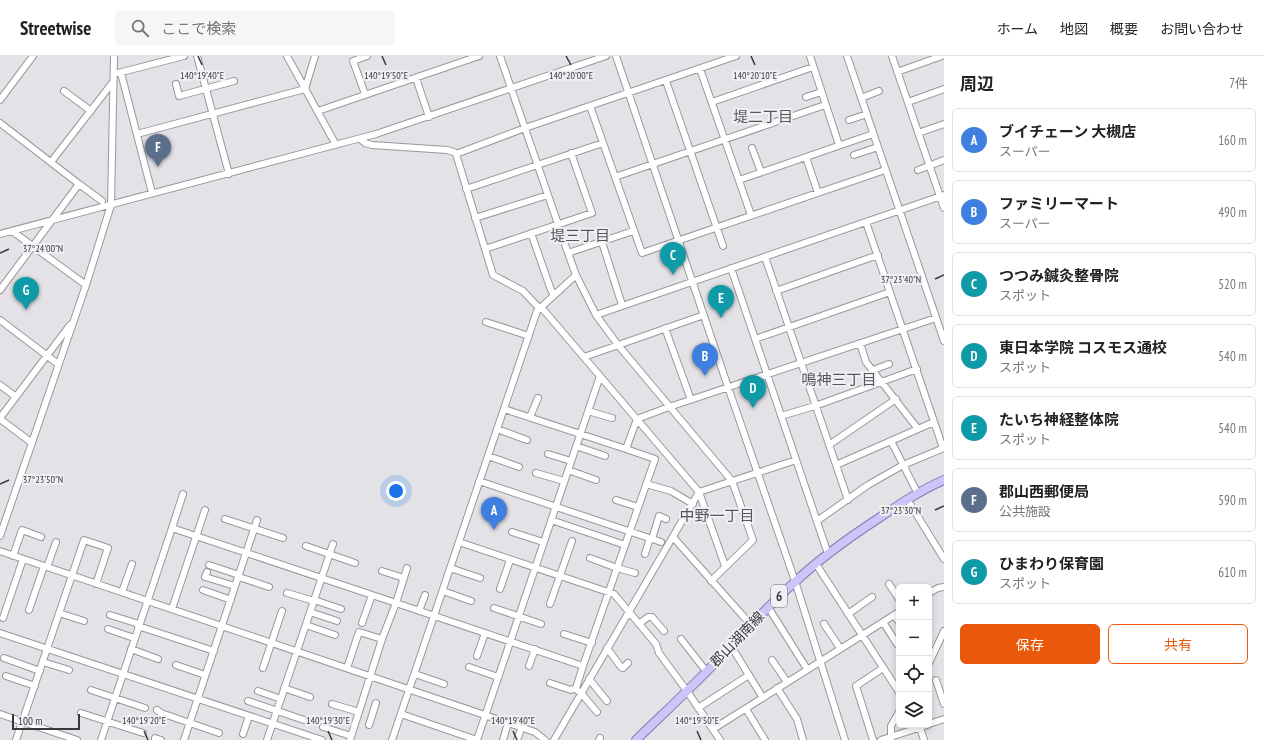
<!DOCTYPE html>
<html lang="ja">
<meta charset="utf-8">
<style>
body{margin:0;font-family:"PT Sans Narrow","Noto Sans JP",sans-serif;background:#f6f6f6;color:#222}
.controls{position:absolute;right:12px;bottom:12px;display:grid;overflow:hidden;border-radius:6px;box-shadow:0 2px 6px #0003}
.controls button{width:36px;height:36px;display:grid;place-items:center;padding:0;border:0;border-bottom:1px solid #e0e0e0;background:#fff;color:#222;font:20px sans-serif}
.scale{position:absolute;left:12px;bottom:10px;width:68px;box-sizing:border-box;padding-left:4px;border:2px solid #38383a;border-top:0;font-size:11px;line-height:14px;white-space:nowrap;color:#38383a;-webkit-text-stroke:3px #f0eff4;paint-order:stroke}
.you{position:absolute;left:396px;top:435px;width:14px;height:14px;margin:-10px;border:3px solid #fff;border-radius:50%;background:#1a73e8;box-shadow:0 0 0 6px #1a73e833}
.badge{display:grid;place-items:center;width:26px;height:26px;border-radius:50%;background:#ea580c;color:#fff;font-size:13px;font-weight:700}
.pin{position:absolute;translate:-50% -33px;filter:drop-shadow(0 1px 2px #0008)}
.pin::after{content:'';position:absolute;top:21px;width:14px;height:12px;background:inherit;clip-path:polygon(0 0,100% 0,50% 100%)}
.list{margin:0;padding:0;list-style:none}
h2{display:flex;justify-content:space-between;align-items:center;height:52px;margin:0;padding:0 16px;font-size:17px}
h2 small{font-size:13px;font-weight:400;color:#767676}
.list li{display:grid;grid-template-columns:26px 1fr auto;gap:12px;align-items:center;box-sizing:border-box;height:64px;margin:0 8px 8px;padding:0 8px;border:1px solid #e0e0e0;border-radius:6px}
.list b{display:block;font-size:15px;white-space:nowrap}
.list p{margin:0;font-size:13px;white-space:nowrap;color:#767676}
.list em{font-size:13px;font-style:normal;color:#767676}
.actions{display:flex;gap:8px;padding:12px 16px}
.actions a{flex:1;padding:9px 0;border:1px solid #ea580c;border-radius:6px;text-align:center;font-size:14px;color:#ea580c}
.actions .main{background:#ea580c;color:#fff}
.icon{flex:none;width:22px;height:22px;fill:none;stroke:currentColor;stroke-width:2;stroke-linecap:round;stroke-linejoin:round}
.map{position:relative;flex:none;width:944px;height:684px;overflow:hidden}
header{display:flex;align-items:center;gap:24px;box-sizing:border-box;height:56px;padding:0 20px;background:#fff;border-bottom:1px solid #e0e0e0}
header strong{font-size:19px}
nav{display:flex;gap:22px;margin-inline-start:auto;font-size:14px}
.search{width:280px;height:36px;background:#f6f6f6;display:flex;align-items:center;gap:10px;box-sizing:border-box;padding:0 14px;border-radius:6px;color:#767676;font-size:15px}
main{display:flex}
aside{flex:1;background:#fff}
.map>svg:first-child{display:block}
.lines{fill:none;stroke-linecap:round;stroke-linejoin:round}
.minor-casing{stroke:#98989c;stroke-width:8}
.major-casing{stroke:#837ab3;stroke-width:10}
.minor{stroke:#fff;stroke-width:6}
.major{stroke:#cdc4f8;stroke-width:8}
.ticks{fill:none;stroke:#38383a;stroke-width:1.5}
.labels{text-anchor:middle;stroke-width:4;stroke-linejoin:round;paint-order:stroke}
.shield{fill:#f0eff4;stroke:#6f6f72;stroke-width:1}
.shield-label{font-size:13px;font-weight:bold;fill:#38383a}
.street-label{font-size:14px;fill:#38383a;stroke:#f0eff4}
.neighbourhood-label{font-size:15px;fill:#56565a;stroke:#f0eff4}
.ticks-label{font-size:10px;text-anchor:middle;fill:#38383a;stroke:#f0eff4;stroke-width:4;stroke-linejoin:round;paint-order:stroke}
</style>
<header>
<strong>Streetwise</strong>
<div class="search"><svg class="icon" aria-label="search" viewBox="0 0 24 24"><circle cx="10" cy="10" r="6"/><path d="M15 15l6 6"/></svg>ここで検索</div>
<nav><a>ホーム</a><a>地図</a><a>概要</a><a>お問い合わせ</a></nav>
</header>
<main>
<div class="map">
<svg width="944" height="684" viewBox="0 0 944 684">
<rect width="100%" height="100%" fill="#e3e2e7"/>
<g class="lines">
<g class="minor-casing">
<path id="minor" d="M 197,0 L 229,118
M 287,0 L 336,89
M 500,0 L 568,197 L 576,219 L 596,259 L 618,289 L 732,425 L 753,484 L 711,525
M 616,0 L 728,331 L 795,525 L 845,684
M 810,0 L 839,89
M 847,0 L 944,285
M 892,0 L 944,152
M 700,13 L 751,159
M 897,16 L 942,0
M 118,17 L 184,0
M 121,17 L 152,137
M 416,22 L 429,61
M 666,25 L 723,190
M 176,28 L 179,40 L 234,25
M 64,35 L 91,55
M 365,38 L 353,5 L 367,0
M 806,41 L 821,36
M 861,42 L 879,35
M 0,44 L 33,0
M 712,46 L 813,11
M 908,46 L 944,33
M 590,50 L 642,197 L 885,114
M 318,55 L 479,0
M 849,64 L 867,58
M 0,67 L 79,128 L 0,234
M 918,77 L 944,68
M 137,78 L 305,33 L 315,0
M 360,83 L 365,87 L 372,89 L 447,94 L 454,96 L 456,98 L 525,72 L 736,0
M 752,92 L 761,116
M 456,98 L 493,219 L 523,235 L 539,252
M 854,99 L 878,91
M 806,101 L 818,137
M 51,106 L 113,26
M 918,114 L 944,104
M 615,121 L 825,49
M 739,124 L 873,78
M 79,128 L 102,145
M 466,133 L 603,87
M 475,162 L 548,139
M 866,166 L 943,392
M 12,175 L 86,229
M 531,177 L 551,234 L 554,239
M 0,178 L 376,78 L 606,0
M 602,186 L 622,249
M 485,193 L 592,157 L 571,97
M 568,197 L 633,175
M 765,201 L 848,444
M 731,212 L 828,498
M 776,235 L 878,199
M 541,251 L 699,436 L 725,510
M 596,259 L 944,139
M 0,264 L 58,308
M 486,266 L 529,280
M 665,272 L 691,344
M 755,283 L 890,236
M 860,287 L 866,306 L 918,373
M 584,301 L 704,259
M 873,314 L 889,308
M 0,329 L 16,341
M 504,353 L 626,393
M 588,355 L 612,362
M 781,360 L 815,350 L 917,313
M 530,361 L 538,342
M 0,362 L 70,269
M 0,363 L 32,387
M 497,373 L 527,384
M 891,385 L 917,436
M 829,389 L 896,343
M 576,390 L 605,400
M 548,398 L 571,405
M 488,400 L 519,411
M 836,409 L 934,366
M 568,414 L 596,424
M 536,417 L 564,425
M 479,425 L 661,486
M 646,428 L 671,435 L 693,448
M 907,443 L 944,503
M 616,444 L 638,451
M 225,463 L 283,482
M 551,464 L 625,489
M 817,465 L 868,429 L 903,409 L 944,392
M 172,472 L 183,438
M 512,476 L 543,486
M 0,480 L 86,229 L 111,149 L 114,0
M 673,481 L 751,569
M 652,483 L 659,460 L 666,463
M 459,486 L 614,538 L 656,588 L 659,597 L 687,635 L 720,684
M 306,490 L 355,507
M 0,495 L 535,676 L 545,684
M 645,498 L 650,482
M 13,500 L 22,474 L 41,481
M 590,502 L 617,512 L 635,517
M 816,508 L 899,636
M 209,509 L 239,519
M 47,511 L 56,486
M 407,512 L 396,547 L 583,610 L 655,403 L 626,393 L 637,363 L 669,351 L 936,262
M 450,512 L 480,522
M 382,515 L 404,522
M 207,516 L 205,521 L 235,530
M 239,521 L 269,531
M 889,528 L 899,543
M 500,533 L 510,504
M 203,534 L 231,544
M 443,535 L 471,545
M 122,536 L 132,508
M 287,537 L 314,545
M 929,537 L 938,532 L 944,531
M 314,544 L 341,553
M 550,548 L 572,485
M 768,551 L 807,613
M 494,552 L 541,568
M 172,553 L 205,454
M 29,554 L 44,510
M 419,555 L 425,539
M 310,556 L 337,565
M 59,557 L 84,565
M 848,558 L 872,541
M 110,559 L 139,568
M 894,559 L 899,566
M 3,562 L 23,503
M 883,566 L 897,588
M 362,567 L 372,539
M 639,568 L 648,561 L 652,561 L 664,575
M 824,568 L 840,592
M 306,569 L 335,579
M 138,570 L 214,595
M 108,573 L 134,582
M 0,577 L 322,684
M 564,578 L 592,587
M 681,583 L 706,615
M 731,590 L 763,642
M 607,592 L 621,611 L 623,612 L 628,607
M 131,593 L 158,603
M 477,600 L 485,577
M 4,602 L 40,615
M 772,604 L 787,626
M 43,606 L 69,614
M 929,607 L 944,575
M 176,609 L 205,619
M 529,610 L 535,593
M 469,611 L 498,621
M 263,612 L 282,555
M 347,612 L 359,576 L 382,583
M 415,618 L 444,628
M 6,620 L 35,630
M 589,623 L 607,645
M 936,624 L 944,648
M 550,627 L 571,634 L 576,632 L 583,610
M 284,632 L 310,641
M 777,632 L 797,663 L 803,684
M 91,634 L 145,652
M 258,635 L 281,643
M 578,635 L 581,637 L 597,656
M 248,645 L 304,664
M 332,648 L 359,656
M 698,652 L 749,619
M 746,653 L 765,684
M 157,654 L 161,657 L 219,677
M 81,657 L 143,677
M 0,658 L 77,684
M 401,658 L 477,684
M 929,668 L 944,663
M 369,669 L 376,647
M 919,669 L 924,684
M 323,671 L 351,680
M 713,673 L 899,556
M 243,678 L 249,660
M 155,682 L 161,684
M 16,684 L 84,484 L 108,492 L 96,528
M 101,684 L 172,472 L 396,547 L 382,583 L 350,684
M 184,684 L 257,464
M 267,684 L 333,488
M 392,684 L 537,255 L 576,219
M 477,684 L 600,320
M 503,684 L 508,667
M 517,684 L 522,671
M 554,684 L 699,436 L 796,404
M 599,684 L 600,682
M 873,684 L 856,630 L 883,612
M 881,684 L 927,669
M 891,684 L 891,670 L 899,656"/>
</g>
<g class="major-casing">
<path id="major" d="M 636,684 C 668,653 701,623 731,590 C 752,568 772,546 795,526 C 820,502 850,481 879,462 C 900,448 921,434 944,424"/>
</g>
<use href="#minor" class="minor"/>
<use href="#major" class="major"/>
</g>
<path class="ticks" d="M 198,0 L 202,9M 382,0 L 386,9M 566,0 L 571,9M 751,0 L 755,9M 0,197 L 9,193M 935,223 L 944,219M 0,428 L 9,424M 935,454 L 944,450M 144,675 L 148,684M 328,675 L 332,684M 513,675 L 517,684M 697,675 L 701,684"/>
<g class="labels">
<rect class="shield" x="771" y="529" width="16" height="22" rx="3"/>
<g class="shield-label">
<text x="779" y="545">6</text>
</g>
<g class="street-label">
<text transform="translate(737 583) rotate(-46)" y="5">郡山湖南線</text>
</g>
<g class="neighbourhood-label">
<text x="763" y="66">堤二丁目</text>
<text x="580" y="185">堤三丁目</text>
<text x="839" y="329">鳴神三丁目</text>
<text x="717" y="465">中野一丁目</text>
</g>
</g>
<g class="ticks-label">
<text x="202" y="23">140°19'40"E</text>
<text x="386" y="23">140°19'50"E</text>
<text x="571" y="23">140°20'00"E</text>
<text x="755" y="23">140°20'10"E</text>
<text x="43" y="196">37°24'00"N</text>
<text x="901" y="227">37°23'40"N</text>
<text x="43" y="427">37°23'50"N</text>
<text x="901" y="458">37°23'30"N</text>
<text x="328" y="668">140°19'30"E</text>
<text x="513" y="668">140°19'40"E</text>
<text x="697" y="668">140°19'50"E</text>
<text x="144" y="668">140°19'20"E</text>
</g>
</svg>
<div class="controls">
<button>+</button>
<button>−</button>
<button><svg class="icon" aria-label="locate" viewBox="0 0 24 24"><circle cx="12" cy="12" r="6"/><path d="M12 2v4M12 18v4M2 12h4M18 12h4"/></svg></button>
<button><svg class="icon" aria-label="layers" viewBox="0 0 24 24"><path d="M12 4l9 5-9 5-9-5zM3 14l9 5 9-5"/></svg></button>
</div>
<div class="scale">100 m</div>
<div class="you"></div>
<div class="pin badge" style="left:494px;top:474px;background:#3f7fe0">A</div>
<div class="pin badge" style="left:705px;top:320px;background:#3f7fe0">B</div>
<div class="pin badge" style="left:673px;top:219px;background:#0f9aa8">C</div>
<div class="pin badge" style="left:753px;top:352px;background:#0f9aa8">D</div>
<div class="pin badge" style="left:721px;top:262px;background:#0f9aa8">E</div>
<div class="pin badge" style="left:158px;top:111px;background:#5c6f8a">F</div>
<div class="pin badge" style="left:26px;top:254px;background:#0f9aa8">G</div>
</div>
<aside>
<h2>周辺<small>7件</small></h2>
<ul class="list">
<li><span class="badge" style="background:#3f7fe0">A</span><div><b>ブイチェーン 大槻店</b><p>スーパー</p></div><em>160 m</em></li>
<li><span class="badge" style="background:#3f7fe0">B</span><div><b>ファミリーマート</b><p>スーパー</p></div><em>490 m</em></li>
<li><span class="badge" style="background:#0f9aa8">C</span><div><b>つつみ鍼灸整骨院</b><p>スポット</p></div><em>520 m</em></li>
<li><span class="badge" style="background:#0f9aa8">D</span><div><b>東日本学院 コスモス通校</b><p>スポット</p></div><em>540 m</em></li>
<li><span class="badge" style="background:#0f9aa8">E</span><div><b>たいち神経整体院</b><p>スポット</p></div><em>540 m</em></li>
<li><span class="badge" style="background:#5c6f8a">F</span><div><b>郡山西郵便局</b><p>公共施設</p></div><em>590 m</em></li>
<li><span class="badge" style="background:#0f9aa8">G</span><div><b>ひまわり保育園</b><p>スポット</p></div><em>610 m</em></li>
</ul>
<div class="actions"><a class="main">保存</a><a>共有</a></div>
</aside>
</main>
